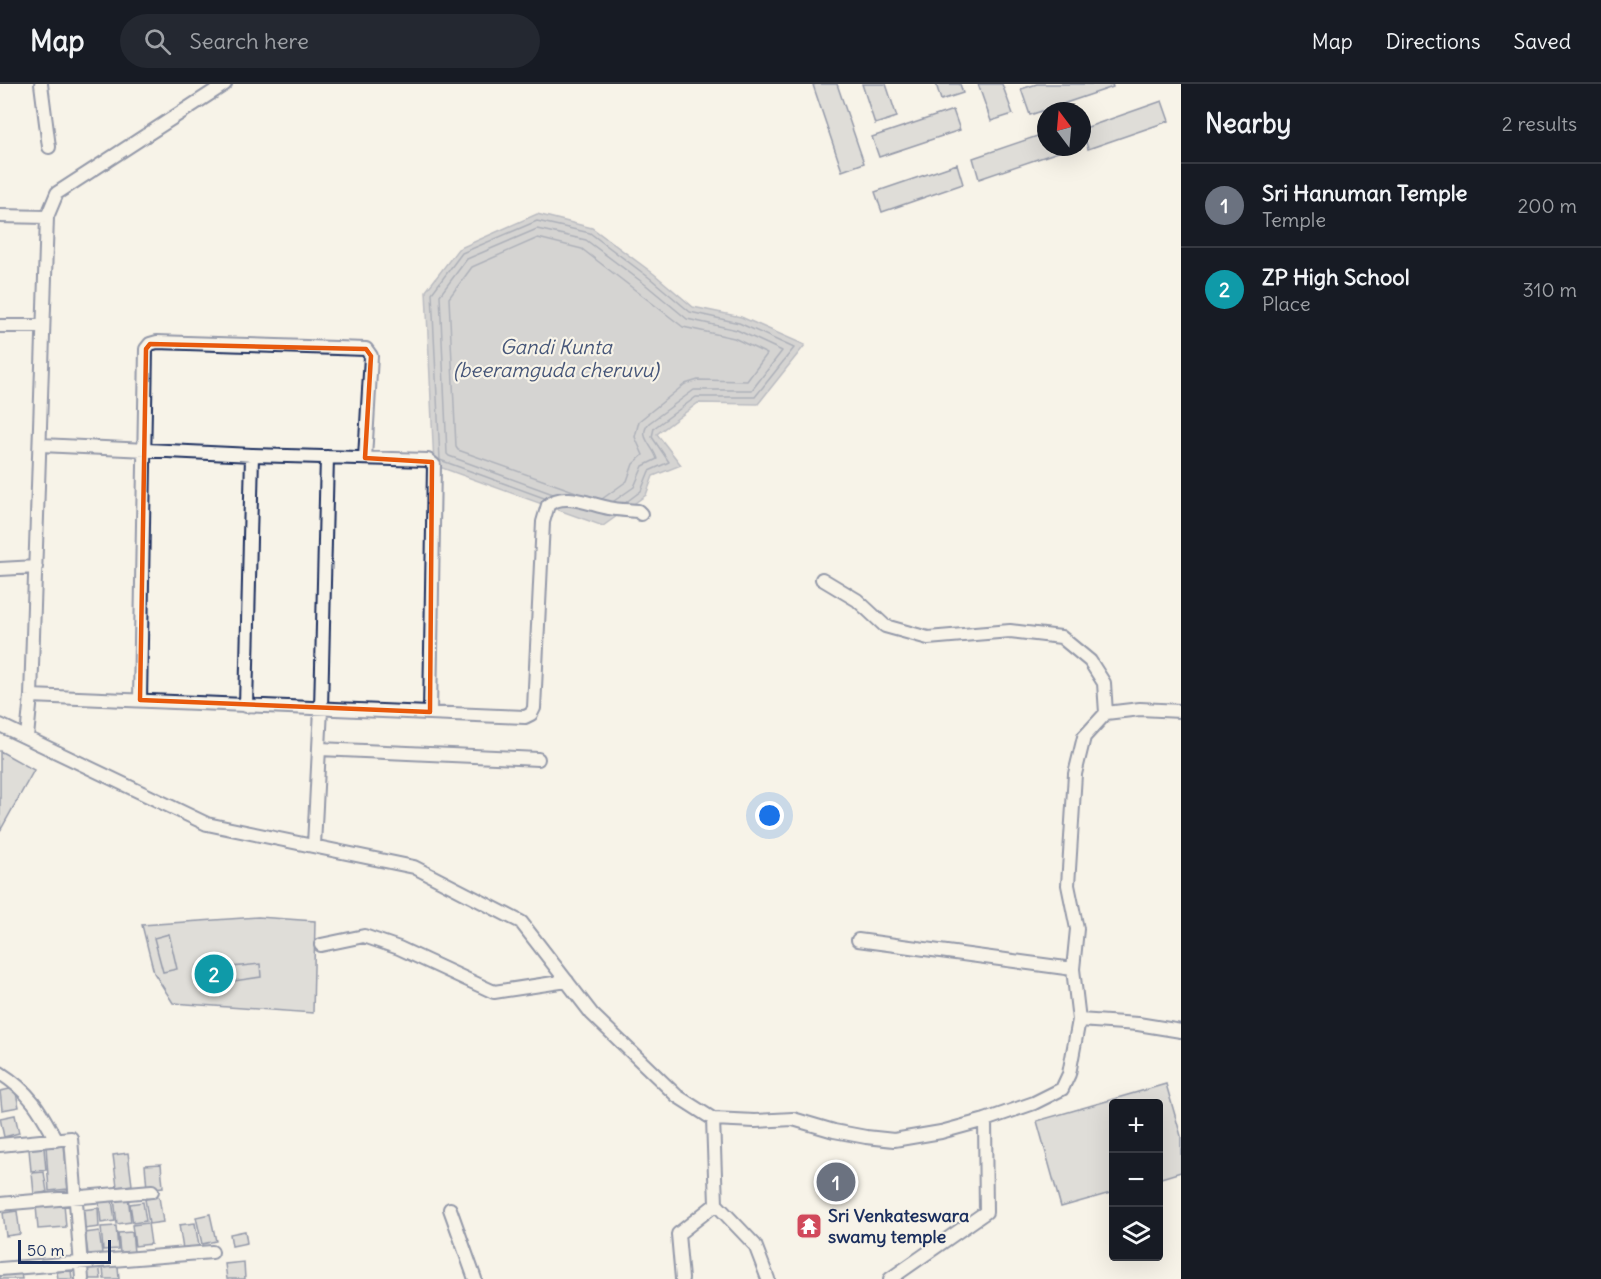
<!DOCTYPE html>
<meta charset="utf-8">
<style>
body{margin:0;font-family:Delius,sans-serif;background:#242831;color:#f1f3f6}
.controls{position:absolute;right:18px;bottom:18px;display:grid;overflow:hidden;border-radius:6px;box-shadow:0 6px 24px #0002}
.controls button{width:54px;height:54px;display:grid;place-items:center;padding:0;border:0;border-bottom:2px solid #363941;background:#171b24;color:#f1f3f6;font:30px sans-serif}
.compass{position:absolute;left:1037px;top:18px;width:54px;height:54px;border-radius:50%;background:#171b24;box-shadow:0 6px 24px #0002;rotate:344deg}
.scale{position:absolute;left:18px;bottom:15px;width:93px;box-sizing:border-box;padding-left:6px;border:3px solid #1b2f5e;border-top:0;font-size:16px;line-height:21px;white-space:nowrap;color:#1b2f5e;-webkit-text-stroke:4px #f7f3e8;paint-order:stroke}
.you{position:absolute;left:770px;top:732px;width:21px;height:21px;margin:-15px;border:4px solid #fff;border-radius:50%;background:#1a73e8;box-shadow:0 0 0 9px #1a73e833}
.badge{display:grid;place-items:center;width:39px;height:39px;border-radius:50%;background:#b45309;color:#fff;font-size:20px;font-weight:700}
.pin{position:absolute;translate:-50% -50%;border:3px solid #fff;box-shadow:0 2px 6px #0006}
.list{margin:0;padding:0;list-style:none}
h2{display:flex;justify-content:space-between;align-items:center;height:78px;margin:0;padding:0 24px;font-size:26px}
h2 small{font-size:20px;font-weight:400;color:#9ea1a6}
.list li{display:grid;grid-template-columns:39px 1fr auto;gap:18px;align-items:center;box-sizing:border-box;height:84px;padding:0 24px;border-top:2px solid #363941}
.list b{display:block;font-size:22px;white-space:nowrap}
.list p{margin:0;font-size:20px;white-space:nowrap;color:#9ea1a6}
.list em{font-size:20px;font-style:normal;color:#9ea1a6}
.icon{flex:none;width:33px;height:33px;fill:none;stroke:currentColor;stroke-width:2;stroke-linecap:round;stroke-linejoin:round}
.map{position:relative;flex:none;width:1181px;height:1195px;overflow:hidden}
header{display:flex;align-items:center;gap:36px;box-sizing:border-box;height:84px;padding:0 30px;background:#171b24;border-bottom:2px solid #363941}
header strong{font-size:28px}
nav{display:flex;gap:33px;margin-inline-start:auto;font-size:21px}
.search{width:420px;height:54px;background:#242831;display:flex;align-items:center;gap:15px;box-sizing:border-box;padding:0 21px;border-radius:33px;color:#9ea1a6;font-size:22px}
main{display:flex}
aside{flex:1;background:#171b24}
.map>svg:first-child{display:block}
.water{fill:#acb0b9;stroke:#727c95;stroke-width:1.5}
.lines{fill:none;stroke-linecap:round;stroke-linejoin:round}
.shore{stroke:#556382;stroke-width:1.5}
.building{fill:#c0c3c5;stroke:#1b2f5e;stroke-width:1.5}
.minor-casing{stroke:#1b2f5e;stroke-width:16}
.minor{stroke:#f7f3e8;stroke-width:12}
.marked{fill:none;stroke:#e8590c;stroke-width:4.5;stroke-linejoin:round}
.labels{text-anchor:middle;stroke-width:4.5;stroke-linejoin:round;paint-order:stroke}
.poi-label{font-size:18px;font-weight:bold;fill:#1b2f5e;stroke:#f7f3e8;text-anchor:start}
.water-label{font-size:20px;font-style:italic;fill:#465679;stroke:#f7f3e8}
</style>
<header>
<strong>Map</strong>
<div class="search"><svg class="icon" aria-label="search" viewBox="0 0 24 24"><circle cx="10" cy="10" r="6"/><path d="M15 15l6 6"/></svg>Search here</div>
<nav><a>Map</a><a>Directions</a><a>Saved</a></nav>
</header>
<main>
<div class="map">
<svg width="1181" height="1195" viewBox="0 0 1181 1195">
<rect width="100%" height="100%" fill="#f7f3e8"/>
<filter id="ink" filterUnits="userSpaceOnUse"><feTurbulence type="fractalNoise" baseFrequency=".0167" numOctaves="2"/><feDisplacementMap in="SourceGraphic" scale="12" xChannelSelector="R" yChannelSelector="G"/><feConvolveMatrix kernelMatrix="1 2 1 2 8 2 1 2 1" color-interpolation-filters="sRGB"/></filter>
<g filter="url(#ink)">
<path class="water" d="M 537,130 L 592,144 L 654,190 L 693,223 L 741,233 L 805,261 L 758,320 L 698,319 L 657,350 L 681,381 L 653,392 L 646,411 L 603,442 L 434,381 L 426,207 L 458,165 Z"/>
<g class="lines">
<path class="shore" d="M 576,408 L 458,366 L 456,363 L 449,214 L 472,183 L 538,154 L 582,165 L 683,243 L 734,254 L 767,270 L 747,297 L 698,296 L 685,300 L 639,337 L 635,353 L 643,371 L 633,380 L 627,397 L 602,415
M 553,410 L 449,372 L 447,370 L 440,211 L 467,175 L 537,145 L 586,156 L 646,201 L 687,235 L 737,246 L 782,267 L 752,306 L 694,306 L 649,339 C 637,353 653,361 657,375 L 643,382 L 634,403 L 614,417
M 544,414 L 440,376 L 432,209 L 462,169 L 537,137 L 590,149 L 651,195 L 690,228 L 739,239 L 794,264 L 755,313 L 696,313 L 654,344 L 652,353 L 669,378 L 649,387 L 641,407 L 625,419"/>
</g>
<path class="building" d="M 816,0 L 837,0 L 864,79 L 842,87 L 813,1 Z
M 862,0 L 886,0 L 897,33 L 875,40 Z
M 936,0 L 960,0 L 963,9 L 941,16 Z
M 978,0 L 1002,0 L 1013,30 L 991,37 Z
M 1037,0 L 1112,0 L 1113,3 L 1030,31 L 1021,5 Z
M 1162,17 L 1169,37 L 1088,65 L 1082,45 Z
M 953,26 L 960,46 L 879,73 L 872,53 Z
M 1046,49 L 1046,63 L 1059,63 L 1061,67 L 979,95 L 973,74 Z
M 957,80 L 963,100 L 882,128 L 875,108 Z
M 0,667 L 34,686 L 0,747 Z
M 258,833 L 315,837 L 313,929 L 173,919 L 154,889 L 142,841 Z
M 169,850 L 177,885 L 163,888 L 154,854 Z
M 229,879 L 231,898 L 199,901 L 197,882 Z
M 260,880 L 261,893 L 234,897 L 232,883 Z
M 1166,1000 L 1181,1052 L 1181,1088 L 1158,1095 L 1158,1020 L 1114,1020 L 1114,1108 L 1061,1123 L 1037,1037 Z
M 15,1004 L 19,1023 L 2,1026 L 0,1007 Z
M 15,1031 L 19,1049 L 4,1053 L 0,1034 Z
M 64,1060 L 68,1105 L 49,1107 L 46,1062 Z
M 44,1064 L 46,1086 L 31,1087 L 29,1065 Z
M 128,1069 L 132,1101 L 117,1103 L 113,1071 Z
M 161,1080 L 163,1103 L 147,1105 L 145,1081 Z
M 44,1088 L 47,1108 L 34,1110 L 32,1089 Z
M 128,1112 L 131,1138 L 117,1140 L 114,1114 Z
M 159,1113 L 163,1138 L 149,1140 L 145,1115 Z
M 112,1116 L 115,1137 L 101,1139 L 99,1118 Z
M 143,1118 L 146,1137 L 133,1139 L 130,1120 Z
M 64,1119 L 66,1143 L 38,1145 L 36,1122 Z
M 98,1124 L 99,1143 L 84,1145 L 82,1126 Z
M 17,1127 L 20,1150 L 6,1152 L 3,1129 Z
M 210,1130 L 216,1157 L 202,1160 L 196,1133 Z
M 148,1139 L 151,1160 L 135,1162 L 132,1141 Z
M 195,1139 L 199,1162 L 183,1165 L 179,1141 Z
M 116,1142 L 118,1165 L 103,1166 L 101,1143 Z
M 99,1147 L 102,1169 L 88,1170 L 85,1149 Z
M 245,1147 L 247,1159 L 232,1162 L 230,1150 Z
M 132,1148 L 134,1168 L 120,1169 L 118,1149 Z
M 244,1178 L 245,1195 L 227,1195 L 225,1180 Z
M 99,1179 L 101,1195 L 88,1195 L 85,1181 Z
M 118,1182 L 119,1195 L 104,1195 L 103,1184 Z
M 71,1186 L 72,1195 L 58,1195 L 57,1188 Z
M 21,1189 L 22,1195 L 0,1195 L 0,1192 Z"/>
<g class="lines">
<g class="minor-casing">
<path id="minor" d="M 41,0 L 49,63
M 0,132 L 47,133
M 0,242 L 43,242
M 41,361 L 252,371 L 428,376 L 434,381 L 430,628
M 0,485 L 36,483
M 822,495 L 857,516 L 885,542 L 928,554 L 1010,547 L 1061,553 L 1090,577 L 1104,599 L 1106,629
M 31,612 L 525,633 L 531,630 L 534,624 L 543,438 L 548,421 C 564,407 591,421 609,424 C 618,426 628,426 638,427 L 641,430
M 140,616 L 146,265 L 150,260 L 157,258 L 366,265 L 371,272 L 365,374
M 246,622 L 252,371
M 0,641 L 207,740 L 414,783 L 521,838 L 592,930 L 677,1012 L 713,1035 L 755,1037 L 793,1035 L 834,1047 L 866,1053 L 894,1056 L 941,1048 L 985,1036 L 1034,1019 L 1062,1005 L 1069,990 L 1079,936 L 1073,885 L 1077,845 L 1068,801 L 1075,690 L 1084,653 L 1106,629 L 1140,625 L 1181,627
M 27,653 L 31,612 L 47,133 L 57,109 L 225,0
M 320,665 L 538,675
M 314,761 L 321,625 L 327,373
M 858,856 L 1073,885
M 321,861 L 364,852 L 399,864 L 494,908 L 567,897
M 1079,936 L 1138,940 L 1181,947
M 0,989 C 30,1008 40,1026 56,1056
M 0,1061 L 71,1054 L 82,1195
M 0,1120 L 152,1107
M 716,1120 L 755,1161 L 768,1195
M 450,1125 L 475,1195
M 0,1185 L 212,1168
M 682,1195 L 678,1150 L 716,1120 L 713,1035
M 890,1195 L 986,1128 L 985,1036"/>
</g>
<use href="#minor" class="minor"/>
</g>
</g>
<path d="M0 0H1181V1195H0ZM 150,260 L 366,265 L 371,272 L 365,374 L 432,378 L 430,628 L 140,616 L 146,265 Z" fill="#f7f3e8" fill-opacity=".55" fill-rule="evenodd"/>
<path class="marked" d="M 150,260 L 366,265 L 371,272 L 365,374 L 432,378 L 430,628 L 140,616 L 146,265 Z"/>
<defs>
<g id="temple-square" transform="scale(1.35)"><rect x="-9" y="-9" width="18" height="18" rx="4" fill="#d1495b" stroke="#f7f3e8"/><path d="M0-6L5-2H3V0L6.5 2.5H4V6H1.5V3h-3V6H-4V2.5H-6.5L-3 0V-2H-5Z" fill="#fff"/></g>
</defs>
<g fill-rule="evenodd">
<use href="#temple-square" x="809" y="1142"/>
</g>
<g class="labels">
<g class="poi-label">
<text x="828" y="1138">Sri Venkateswara<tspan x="828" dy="21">swamy temple</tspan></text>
</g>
<g class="water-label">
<text x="556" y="270">Gandi Kunta<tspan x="556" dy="23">(beeramguda cheruvu)</tspan></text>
</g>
</g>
</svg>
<div class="controls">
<button>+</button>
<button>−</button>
<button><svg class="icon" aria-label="layers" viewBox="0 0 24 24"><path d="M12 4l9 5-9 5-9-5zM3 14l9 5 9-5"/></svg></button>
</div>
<svg class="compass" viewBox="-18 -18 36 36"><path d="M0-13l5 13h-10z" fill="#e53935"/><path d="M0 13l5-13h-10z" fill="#9ea1a6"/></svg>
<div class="scale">50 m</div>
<div class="you"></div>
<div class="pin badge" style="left:836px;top:1098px;background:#6b7280">1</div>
<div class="pin badge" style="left:214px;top:890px;background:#0f9aa8">2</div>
</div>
<aside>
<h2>Nearby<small>2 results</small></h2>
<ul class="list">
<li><span class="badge" style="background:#6b7280">1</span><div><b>Sri Hanuman Temple</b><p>Temple</p></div><em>200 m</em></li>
<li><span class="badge" style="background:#0f9aa8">2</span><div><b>ZP High School</b><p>Place</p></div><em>310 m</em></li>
</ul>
</aside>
</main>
